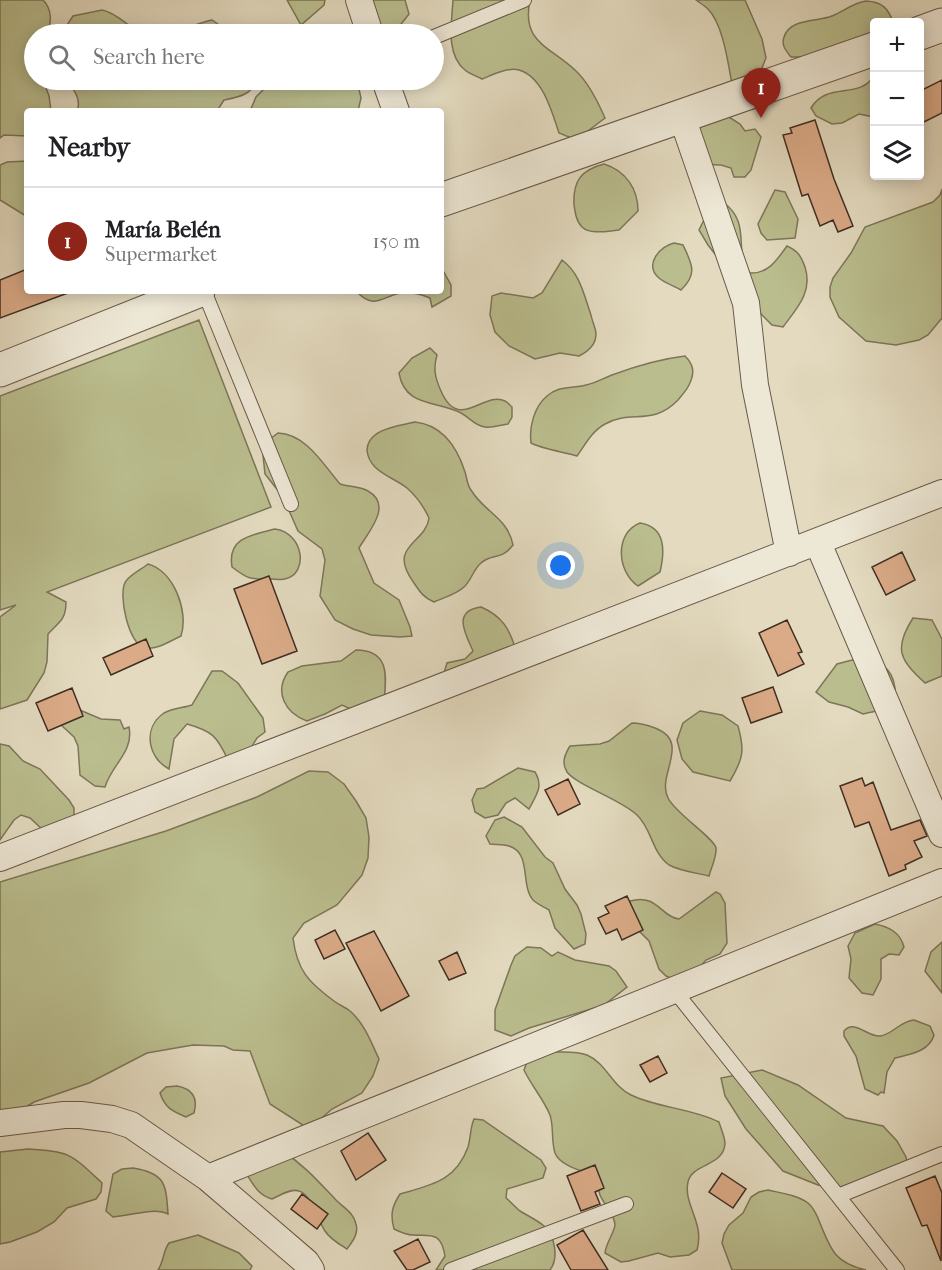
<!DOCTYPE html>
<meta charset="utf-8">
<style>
body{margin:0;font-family:"IM FELL French Canon",serif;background:#f6f6f6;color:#202124}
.controls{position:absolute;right:18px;top:18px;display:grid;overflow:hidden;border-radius:6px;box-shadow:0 3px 15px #0003}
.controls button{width:54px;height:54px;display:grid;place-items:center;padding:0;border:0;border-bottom:2px solid #e0e0e0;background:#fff;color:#202124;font:30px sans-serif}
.you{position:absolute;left:561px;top:566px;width:21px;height:21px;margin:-15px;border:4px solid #fff;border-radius:50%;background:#1a73e8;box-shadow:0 0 0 9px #1a73e833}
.badge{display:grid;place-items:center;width:39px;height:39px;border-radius:50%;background:#8f2418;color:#fff;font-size:20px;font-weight:700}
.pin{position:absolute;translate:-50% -50px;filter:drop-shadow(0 2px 3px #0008)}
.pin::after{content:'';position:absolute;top:32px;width:21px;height:18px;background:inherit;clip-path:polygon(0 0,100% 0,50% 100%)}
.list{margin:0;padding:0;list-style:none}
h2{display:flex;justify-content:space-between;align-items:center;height:78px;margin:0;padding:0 24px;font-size:26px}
h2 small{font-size:20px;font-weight:400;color:#757577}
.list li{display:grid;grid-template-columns:39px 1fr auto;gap:18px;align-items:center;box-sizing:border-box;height:108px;padding:0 24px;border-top:2px solid #e0e0e0}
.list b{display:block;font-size:22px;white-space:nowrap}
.list p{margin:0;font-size:20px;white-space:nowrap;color:#757577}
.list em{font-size:20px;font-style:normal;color:#757577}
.icon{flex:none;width:33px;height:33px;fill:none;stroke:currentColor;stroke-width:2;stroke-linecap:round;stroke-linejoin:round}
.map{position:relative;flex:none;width:942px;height:1270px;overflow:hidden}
.search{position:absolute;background:#fff;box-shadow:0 3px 15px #0003;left:24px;top:24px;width:420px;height:66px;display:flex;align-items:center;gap:15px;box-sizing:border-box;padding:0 21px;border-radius:33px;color:#757577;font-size:22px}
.panel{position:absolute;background:#fff;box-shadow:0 3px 15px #0003;left:24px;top:108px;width:420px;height:186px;border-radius:6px}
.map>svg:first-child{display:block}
.green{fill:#babd8e;stroke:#7d7658;stroke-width:1.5}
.building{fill:#dbab88;stroke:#402e23;stroke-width:1.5}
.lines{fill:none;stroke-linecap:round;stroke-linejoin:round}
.service-casing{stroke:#69594a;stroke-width:16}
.minor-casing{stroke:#69594a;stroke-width:28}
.tertiary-casing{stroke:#69594a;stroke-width:35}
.service{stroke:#ede7d5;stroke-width:14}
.minor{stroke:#ede7d5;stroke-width:26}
.tertiary{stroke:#ede7d5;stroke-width:33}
</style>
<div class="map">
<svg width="942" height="1270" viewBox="0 0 942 1270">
<rect width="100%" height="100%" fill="#e3dabf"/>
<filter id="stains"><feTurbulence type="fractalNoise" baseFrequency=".00333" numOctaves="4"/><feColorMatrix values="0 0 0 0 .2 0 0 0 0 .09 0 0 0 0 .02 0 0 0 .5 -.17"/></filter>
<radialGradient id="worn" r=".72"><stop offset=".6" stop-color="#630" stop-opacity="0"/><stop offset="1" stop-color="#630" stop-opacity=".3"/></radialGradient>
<path class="green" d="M 0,0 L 43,0 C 52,9 52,22 47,34 L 34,34 L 34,80 L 43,80 L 49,96 L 51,111 L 27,111 L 27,136 L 4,135 L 0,138 Z
M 287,0 L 325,0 L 324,5 L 301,25 Z
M 350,0 L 405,0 L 409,14 L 398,28 L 379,27 Z
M 453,0 L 530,0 C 521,43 550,46 576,71 C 589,83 598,102 605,118 L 576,140 L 559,133 C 552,112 543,77 519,70 C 508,67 492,75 482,79 C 477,76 469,74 465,70 C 445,54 452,21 453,0 Z
M 696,0 L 745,0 L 762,39 L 766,58 L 752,92 L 732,84 C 728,63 723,24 708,9 C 705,6 700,3 696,0 Z
M 866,1 C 882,2 888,8 893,22 L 874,22 L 874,32 L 812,57 L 791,57 C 786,51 781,45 784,37 C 790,18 817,22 832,16 C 844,11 853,3 866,1 Z
M 102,10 C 118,13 128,28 143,33 C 163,40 192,24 212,20 L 232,34 L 61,34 L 73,16 Z
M 874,76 L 874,117 L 859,114 L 842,123 L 832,124 L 816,116 L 811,108 C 827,81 859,100 874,76 Z
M 67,80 L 257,80 C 251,95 239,97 224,100 L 217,111 L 77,111 C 82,99 73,89 67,80 Z
M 273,80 L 357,80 L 361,98 L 358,111 L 250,111 L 256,97 Z
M 721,112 L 740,124 L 745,131 L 755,129 L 761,137 L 751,170 L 745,177 L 734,177 L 731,168 L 721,165 L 692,164 L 678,130 Z
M 27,161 L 27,215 L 26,216 L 0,200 L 0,165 L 7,162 Z
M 604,164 C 626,171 638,189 638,211 L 619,230 C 608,231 590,235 582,227 C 576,221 575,212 574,204 C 573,181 581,170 604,164 Z
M 942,189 L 942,318 L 928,335 L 919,340 L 896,345 L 866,341 L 839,317 L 830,297 L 830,287 L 833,278 L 851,253 L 865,227 L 933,202 L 940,195 Z
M 775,190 L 785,192 L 798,219 L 795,238 L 767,240 L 761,233 L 758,224 Z
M 723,202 C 753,224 732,251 750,273 C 768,274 777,260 787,246 C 798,251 801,256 805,267 C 813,292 797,308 783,327 L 772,325 L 762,315 L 708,245 L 699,230 L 708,212 Z
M 674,243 L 683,245 C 692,264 698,274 681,290 C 674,286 665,283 659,278 C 644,265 659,247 674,243 Z
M 562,260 C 580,273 584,295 591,315 C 592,321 596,329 596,334 C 596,345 587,352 579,356 L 560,353 L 535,359 L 509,346 L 495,332 L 490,315 L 492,296 L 501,293 L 533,298 L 542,293 Z
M 441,267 L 451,285 L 451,296 L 432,307 L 430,298 C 421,294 410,292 401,293 C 382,296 375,311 356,291 L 441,291 Z
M 199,320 L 271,507 L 47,592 L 66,602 C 66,620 59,622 48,634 L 47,662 L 44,673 L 27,700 L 0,709 L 0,617 L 16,605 L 0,610 L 0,396 Z
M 430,348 L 437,355 C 433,368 435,378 441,391 C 459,433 484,390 505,401 C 508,402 509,405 512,407 L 512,417 L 508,424 C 501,425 492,428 485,427 C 475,426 469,417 461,413 C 437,400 405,408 399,373 L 412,358 Z
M 685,356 C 694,365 695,373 689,385 C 686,391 682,395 678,400 C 652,427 631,409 605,424 C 592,431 585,445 577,456 C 564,452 542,449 531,443 C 529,427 534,407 547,396 C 559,385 571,389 586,385 C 595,383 604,378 612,375 C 636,366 660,359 685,356 Z
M 415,422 C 443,425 457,447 465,472 C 467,478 467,485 471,490 C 484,512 508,518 513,545 C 501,561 492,553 481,563 C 473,570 471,581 464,587 C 457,594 443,598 434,602 C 424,598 420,592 414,583 C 386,545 426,544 429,518 C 424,507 416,496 407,488 C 397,480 384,476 375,467 C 371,463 368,457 367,451 C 367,428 400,426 415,422 Z
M 278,433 C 306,434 323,464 340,484 C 349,487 359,486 368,491 C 393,505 369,531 359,548 L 374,583 L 399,600 L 410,627 L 412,636 L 400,637 L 371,635 L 353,629 L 335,620 L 320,596 L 325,560 L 322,549 L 298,531 L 283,497 L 265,474 L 263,455 L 270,439 Z
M 640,523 C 666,527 665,551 660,572 L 638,586 C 617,572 614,533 640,523 Z
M 275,529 C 304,533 309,574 285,579 C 281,580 275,579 271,579 C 250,579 249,580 232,567 C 227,538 251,535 275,529 Z
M 148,564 C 174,571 189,612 181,636 C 170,641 157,650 145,648 C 129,646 117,593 126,581 C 131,574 142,569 148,564 Z
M 481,607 C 502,616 510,629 516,651 L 444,673 L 447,663 L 465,659 L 473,651 C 465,633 452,611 481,607 Z
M 913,618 L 932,620 L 942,639 L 942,676 L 925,683 C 900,660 893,649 913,618 Z
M 356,650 C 391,650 386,678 384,702 L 355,711 L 342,705 L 325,714 L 307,721 C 285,713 274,692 288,672 L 302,666 L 341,661 Z
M 856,659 C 876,660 892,665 895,688 C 896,694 892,702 890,708 L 863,714 L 848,707 L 829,702 L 816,692 L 837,664 Z
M 212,671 L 222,671 L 238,683 L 263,718 L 265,732 L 257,738 L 246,756 L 228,760 C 217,736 212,731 187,724 L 174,739 L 169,769 C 148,758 142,728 164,713 C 173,708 183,708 192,705 Z
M 75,708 L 101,719 L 120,720 L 124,729 L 129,727 C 134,752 112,764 105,787 L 95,786 L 80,775 L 78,746 L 74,737 L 61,725 Z
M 700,711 L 722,715 L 738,726 C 745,751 743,759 730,781 L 693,772 L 682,759 L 677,740 L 683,723 Z
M 632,723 C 641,723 647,725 655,728 C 692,742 656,775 668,798 C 675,813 714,838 716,848 C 717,856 711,868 709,876 C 697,873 680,871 669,865 C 652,853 652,829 637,815 C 620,799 578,786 567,772 C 561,763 565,754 570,746 L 600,744 L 609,741 Z
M 0,744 L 9,746 L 23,761 L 40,769 L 69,800 L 74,808 L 74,819 L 44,831 L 30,818 L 21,815 L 14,820 L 0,840 Z
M 518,768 L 535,772 C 544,787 536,795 529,809 L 515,798 L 506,803 L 498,815 L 485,818 L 475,812 L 472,800 L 477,789 L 484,788 Z
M 309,771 L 328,772 L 344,784 L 356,801 L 366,818 L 369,837 L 368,858 L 362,875 L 337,905 L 304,923 L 293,938 C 297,970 308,982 334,1001 C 339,1005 345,1007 350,1011 C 364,1023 371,1042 379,1059 L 373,1076 L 362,1093 L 332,1109 L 309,1129 L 270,1104 L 250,1051 L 233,1050 L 224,1046 L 193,1045 L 147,1053 L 89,1083 L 34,1102 L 3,1121 L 0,1120 L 0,882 L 166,831 L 257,797 Z
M 504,817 L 522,827 L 545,857 L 553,863 L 565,889 L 577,905 L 581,914 L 586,934 L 585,944 L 574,949 L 555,928 L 549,910 C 544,907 537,904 533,900 C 520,885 532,853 509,846 C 503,844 495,845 490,844 L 486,836 L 495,820 Z
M 716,892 L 720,894 L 725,903 L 727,943 L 720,954 L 706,960 L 698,969 L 675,980 L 666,976 L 659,969 L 649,941 L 635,927 L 627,905 L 630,901 C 657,893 661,917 679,919 Z
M 875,924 C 889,927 900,932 904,947 L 899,955 L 889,954 L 881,959 L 881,979 L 873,995 L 862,993 L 849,978 L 851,959 L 848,946 L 855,933 Z
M 942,942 L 942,993 L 925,971 L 931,952 Z
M 527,947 L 541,948 L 552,956 L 558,952 L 575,960 L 609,966 L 616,971 L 627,987 L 604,1005 L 529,1028 L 511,1036 L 495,1030 L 495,1010 L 511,965 L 515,956 Z
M 914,1020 L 930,1026 L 934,1035 C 929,1052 910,1054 895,1058 L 887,1072 L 884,1093 L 881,1092 L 878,1095 L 865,1089 L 856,1056 L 844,1036 L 844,1031 C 855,1019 867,1037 880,1036 C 892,1035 900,1021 914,1020 Z
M 555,1052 C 565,1052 577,1051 587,1055 C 606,1063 612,1086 631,1095 C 658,1108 691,1108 719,1122 C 721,1129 725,1137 725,1144 C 723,1167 692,1163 688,1182 C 683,1205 705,1222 697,1250 L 689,1255 L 670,1257 L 658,1253 L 629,1261 L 621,1262 L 605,1253 C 606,1243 614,1233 615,1225 C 615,1214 604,1205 600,1195 C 598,1189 598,1182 595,1176 C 583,1171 560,1166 555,1153 C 551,1141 554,1127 550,1115 C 544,1100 531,1085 524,1070 L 527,1062 Z
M 762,1070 L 798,1085 L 846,1118 L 883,1126 L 897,1141 L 906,1157 L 910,1175 L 837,1189 L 818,1185 L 783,1171 L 746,1129 L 725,1096 L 721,1078 Z
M 177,1086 C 193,1089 198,1098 194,1113 L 186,1117 C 172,1111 165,1108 160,1093 L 166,1087 Z
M 474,1119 L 483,1120 L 541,1160 L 546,1168 L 543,1178 L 507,1189 L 506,1198 C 511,1202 515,1207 520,1211 C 528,1216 537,1220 544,1226 C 555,1236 559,1258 550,1270 L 436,1270 L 445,1256 C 441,1231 431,1236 413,1235 C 406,1235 400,1232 394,1229 C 390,1215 392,1206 400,1194 C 431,1185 456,1181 468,1147 C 471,1137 470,1128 474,1119 Z
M 28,1149 C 70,1151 71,1154 102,1183 L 101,1192 L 96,1199 L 67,1208 L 54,1222 L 37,1232 L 10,1242 L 0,1244 L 0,1152 Z
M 281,1150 C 304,1165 317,1180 336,1200 C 343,1207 354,1213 356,1224 C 359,1234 352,1242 347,1249 C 339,1244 330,1239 325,1231 C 318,1221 311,1194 299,1191 C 291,1188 279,1196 272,1199 C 258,1195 253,1184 246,1173 Z
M 133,1168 C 166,1173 166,1185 168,1214 C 154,1207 130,1216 113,1217 L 106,1211 L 113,1174 L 122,1169 Z
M 768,1190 C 781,1193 797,1195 808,1203 C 814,1208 817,1215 820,1223 C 831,1250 835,1263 866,1270 L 732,1270 L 722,1243 L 724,1234 L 729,1225 L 743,1213 L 751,1197 L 759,1192 Z
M 198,1235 L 239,1253 L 252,1266 L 250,1270 L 158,1270 C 164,1261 163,1251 169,1243 Z"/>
<path class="building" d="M 942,80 L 942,113 L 924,122 L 920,112 L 920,91 Z
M 815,120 L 834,179 L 853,226 L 838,232 L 833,220 L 820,226 L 808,194 L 802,196 L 783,135 L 792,133 L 790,128 Z
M 27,269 L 27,291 L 68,291 L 68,293 L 0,318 L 0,280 Z
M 902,552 L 915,580 L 886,595 L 872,567 Z
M 269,576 L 297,651 L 262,664 L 234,589 Z
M 787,620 L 802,652 L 798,653 L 804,664 L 778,676 L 759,633 Z
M 146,639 L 153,656 L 111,675 L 103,658 Z
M 773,687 L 782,712 L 751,723 L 742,698 Z
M 72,688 L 83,716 L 48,731 L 36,703 Z
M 862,778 L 865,786 L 873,782 L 891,830 L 920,820 L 927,836 L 914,841 L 922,857 L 905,865 L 906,869 L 889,876 L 869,822 L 855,827 L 840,786 Z
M 568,779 L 580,804 L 558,815 L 545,790 Z
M 627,896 L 643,930 L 622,940 L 617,929 L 606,934 L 598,918 L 609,913 L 605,906 Z
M 335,930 L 345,949 L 324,959 L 315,940 Z
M 374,931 L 409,996 L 381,1011 L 346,943 Z
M 457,952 L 466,973 L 449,980 L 439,961 Z
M 658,1056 L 667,1073 L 650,1082 L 640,1065 Z
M 368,1133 L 386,1160 L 356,1180 L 341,1151 Z
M 595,1165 L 604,1188 L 595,1192 L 600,1204 L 581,1211 L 567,1176 Z
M 722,1173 L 746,1189 L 733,1208 L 709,1192 Z
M 935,1176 L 942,1193 L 941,1261 L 927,1225 L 922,1226 L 906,1188 Z
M 302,1194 L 328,1214 L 317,1229 L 291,1209 Z
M 583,1230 L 608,1270 L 571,1270 L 557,1245 Z
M 418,1239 L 430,1262 L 413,1270 L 407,1270 L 394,1251 Z"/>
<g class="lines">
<g class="service-casing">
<path id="service" d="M 434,37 L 524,0
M 204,291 L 291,504
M 674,990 L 897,1270
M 838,1196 L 942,1154
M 451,1270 L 626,1204"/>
</g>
<g class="minor-casing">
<path id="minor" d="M 359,0 L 370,34
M 385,80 L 396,111
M 682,117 L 746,303 L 755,385 L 789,553
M 818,543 L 942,834
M 0,858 L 942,493
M 0,1123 L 64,1115 L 81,1115 L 112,1119 L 131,1125 L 208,1178 L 306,1262 L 311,1270
M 208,1178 L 942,882"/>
</g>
<g class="tertiary-casing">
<path id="tertiary" d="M 920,33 L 942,25
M 441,200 L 874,49
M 0,370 L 198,291"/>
</g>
<use href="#service" class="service"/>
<use href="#minor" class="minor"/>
<use href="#tertiary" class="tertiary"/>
</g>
<rect width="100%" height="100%" filter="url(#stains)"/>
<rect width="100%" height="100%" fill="url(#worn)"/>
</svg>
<div class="controls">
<button>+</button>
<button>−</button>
<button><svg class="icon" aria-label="layers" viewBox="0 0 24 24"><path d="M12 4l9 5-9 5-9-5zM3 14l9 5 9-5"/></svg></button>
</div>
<div class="you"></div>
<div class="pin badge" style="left:761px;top:118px">1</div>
<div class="search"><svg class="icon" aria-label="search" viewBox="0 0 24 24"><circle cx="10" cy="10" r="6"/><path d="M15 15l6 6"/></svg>Search here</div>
<section class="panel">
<h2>Nearby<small></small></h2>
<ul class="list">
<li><span class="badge">1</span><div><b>María Belén</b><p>Supermarket</p></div><em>150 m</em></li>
</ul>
</section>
</div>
